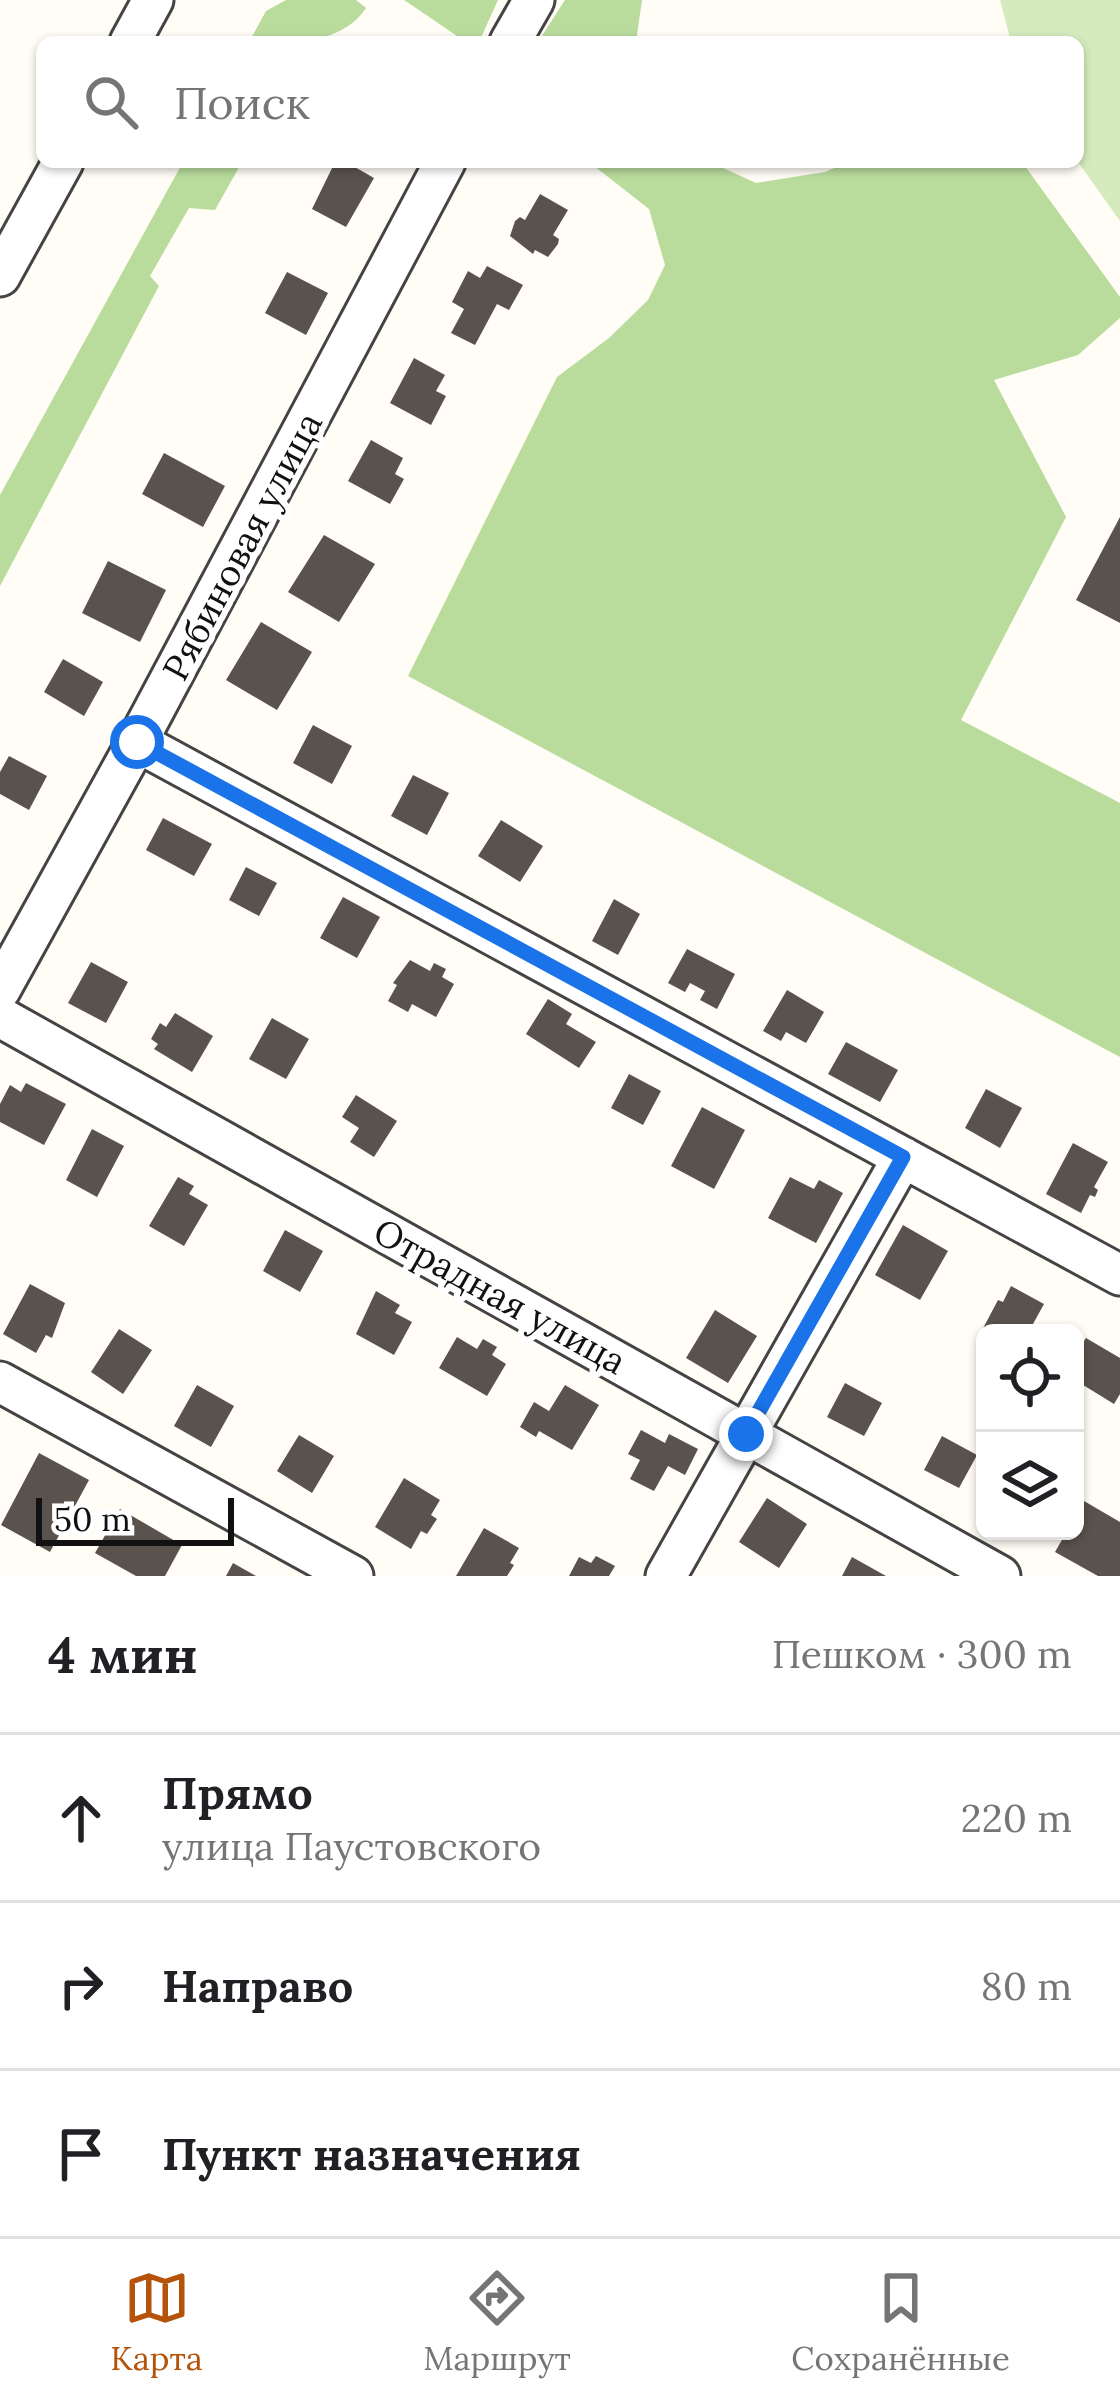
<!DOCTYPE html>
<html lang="ru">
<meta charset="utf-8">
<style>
body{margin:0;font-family:Lora,serif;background:#f2f2f2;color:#202124}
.controls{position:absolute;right:36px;bottom:36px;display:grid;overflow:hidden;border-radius:18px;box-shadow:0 3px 9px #0004}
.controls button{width:108px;height:108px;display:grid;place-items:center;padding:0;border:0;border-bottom:3px solid #e0e0e0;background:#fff;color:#202124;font:60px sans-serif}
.scale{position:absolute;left:36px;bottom:30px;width:198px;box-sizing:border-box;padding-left:12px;border:6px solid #111;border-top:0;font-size:33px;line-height:42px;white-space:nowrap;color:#111;-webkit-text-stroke:9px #fff;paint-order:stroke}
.stop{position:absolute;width:36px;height:36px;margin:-27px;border:9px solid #1a73e8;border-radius:50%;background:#fff}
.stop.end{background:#1a73e8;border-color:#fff;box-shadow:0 3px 12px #0008}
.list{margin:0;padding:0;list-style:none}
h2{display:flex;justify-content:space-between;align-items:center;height:156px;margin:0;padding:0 48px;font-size:51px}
h2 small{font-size:39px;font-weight:400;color:#757577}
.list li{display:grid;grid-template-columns:78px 1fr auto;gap:36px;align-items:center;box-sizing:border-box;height:168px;padding:0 48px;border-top:3px solid #e0e0e0}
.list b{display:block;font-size:45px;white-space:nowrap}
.list p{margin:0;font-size:39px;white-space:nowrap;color:#757577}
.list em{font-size:39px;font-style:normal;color:#757577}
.icon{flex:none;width:66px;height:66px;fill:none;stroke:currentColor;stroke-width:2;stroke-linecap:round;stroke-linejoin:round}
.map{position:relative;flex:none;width:1120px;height:1576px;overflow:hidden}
.search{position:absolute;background:#fff;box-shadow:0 3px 9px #0004;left:36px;right:36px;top:36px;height:132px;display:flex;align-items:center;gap:30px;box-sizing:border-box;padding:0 42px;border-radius:18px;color:#757577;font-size:45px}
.sheet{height:660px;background:#fff}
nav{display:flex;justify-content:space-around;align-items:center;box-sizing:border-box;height:168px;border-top:3px solid #e0e0e0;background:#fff;font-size:33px;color:#757577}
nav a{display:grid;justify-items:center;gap:6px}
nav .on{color:#b45309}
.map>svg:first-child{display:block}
.green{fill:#d5ebbd}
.forest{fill:#b9dc9c}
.building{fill:#5a524d}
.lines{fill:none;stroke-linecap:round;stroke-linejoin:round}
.minor-casing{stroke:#444;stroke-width:45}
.minor{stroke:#fff;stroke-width:39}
.route{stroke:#1a73e8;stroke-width:15}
.labels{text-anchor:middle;stroke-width:12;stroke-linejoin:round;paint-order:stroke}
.street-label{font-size:36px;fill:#111;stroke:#fff}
</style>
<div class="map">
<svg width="1120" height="1576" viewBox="0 0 1120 1576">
<rect width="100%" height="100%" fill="#fffdf5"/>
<path class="green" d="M 1000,0 L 1120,0 L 1120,221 L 1078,162 L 1078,42 L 1011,42 Z"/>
<path class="forest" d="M 286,0 L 356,0 L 366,8 C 341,46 290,42 249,42 L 266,11 Z
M 404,0 L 498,0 L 479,42 L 466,42 Z
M 565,0 L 642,0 L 636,42 L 538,42 Z
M 183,162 L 242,162 L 215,210 L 189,208 L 150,276 L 159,286 L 0,586 L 0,495 Z
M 589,162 L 710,162 L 756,183 L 825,172 L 849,162 L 1022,162 L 1120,297 L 1120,318 L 1078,355 L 994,380 L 1066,517 L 961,720 L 1120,803 L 1120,1057 L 408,676 L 557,377 L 609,338 L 648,300 L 665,265 L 649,209 Z"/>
<path class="building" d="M 335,162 L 346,162 L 374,178 L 346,227 L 312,209 Z
M 540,194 L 568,210 L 553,235 L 559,239 L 558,244 L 548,257 L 535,250 L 533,254 L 510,236 L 515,221 L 520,217 L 525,220 Z
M 487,266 L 523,285 L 509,310 L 497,304 L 475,345 L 451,333 L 464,309 L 452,302 L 468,271 L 480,278 Z
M 287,272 L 328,293 L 306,335 L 265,313 Z
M 414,358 L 445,375 L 436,391 L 446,396 L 431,425 L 390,403 Z
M 371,440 L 403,458 L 395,474 L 404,479 L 390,504 L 348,481 Z
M 164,453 L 225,486 L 203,527 L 142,494 Z
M 1120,517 L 1120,623 L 1076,600 Z
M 324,535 L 375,564 L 339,622 L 288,592 Z
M 108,561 L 166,590 L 140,642 L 82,613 Z
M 261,622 L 312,652 L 277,710 L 226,680 Z
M 63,659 L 103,682 L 84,716 L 44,692 Z
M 313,725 L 352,746 L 332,784 L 293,763 Z
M 9,756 L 47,776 L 29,810 L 0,794 L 0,772 Z
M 413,775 L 449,793 L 427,835 L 391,816 Z
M 163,818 L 212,844 L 194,876 L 146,850 Z
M 501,820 L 543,846 L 520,882 L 478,856 Z
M 246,867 L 277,883 L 259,916 L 229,900 Z
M 343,897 L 380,917 L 357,958 L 320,938 Z
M 614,899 L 640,914 L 618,955 L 592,941 Z
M 687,949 L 735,974 L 717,1009 L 700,1000 L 705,991 L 690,983 L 685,992 L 668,983 Z
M 410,960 L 430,971 L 434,963 L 446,969 L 442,977 L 454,984 L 436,1017 L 412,1004 L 408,1012 L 388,1001 L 397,985 L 393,983 Z
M 91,962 L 128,982 L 106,1023 L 68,1003 Z
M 787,990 L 824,1012 L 806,1043 L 786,1032 L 781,1041 L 763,1031 Z
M 548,999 L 572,1014 L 566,1024 L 596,1042 L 579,1068 L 526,1034 Z
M 175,1013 L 213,1036 L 192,1072 L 154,1049 L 158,1044 L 151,1039 L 160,1023 L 166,1027 Z
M 272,1018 L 309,1039 L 286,1079 L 249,1059 Z
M 846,1042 L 898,1070 L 880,1102 L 828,1074 Z
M 629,1074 L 661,1091 L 643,1125 L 611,1108 Z
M 26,1083 L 66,1104 L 44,1145 L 0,1122 L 0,1104 L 10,1085 L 21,1092 Z
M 986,1089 L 1022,1108 L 1000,1148 L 965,1128 Z
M 356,1095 L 397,1121 L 374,1157 L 350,1142 L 359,1128 L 342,1117 Z
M 702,1107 L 745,1130 L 714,1189 L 671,1166 Z
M 92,1129 L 124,1146 L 97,1197 L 66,1180 Z
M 1073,1143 L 1108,1162 L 1094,1187 L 1098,1190 L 1095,1197 L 1090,1195 L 1081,1213 L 1046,1194 Z
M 178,1177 L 194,1186 L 189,1194 L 208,1205 L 184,1246 L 149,1226 Z
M 790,1177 L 814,1189 L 819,1180 L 843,1193 L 816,1243 L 768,1218 Z
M 903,1225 L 948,1251 L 920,1300 L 875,1275 Z
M 285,1230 L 323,1251 L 300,1292 L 263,1271 Z
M 30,1284 L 65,1303 L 52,1338 L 46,1335 L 36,1353 L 3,1334 Z
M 1011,1286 L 1044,1304 L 1028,1333 L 980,1334 L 998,1300 L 1003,1302 Z
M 376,1291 L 400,1305 L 395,1313 L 412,1322 L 394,1355 L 356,1334 Z
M 715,1310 L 757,1336 L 728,1383 L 686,1358 Z
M 119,1329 L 152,1350 L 123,1394 L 91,1372 Z
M 457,1337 L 477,1349 L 483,1339 L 497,1347 L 492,1355 L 506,1364 L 487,1396 L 439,1368 Z
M 1086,1338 L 1120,1358 L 1120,1394 L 1114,1404 L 1075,1380 L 1075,1355 Z
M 845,1383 L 882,1403 L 864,1436 L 827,1417 Z
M 197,1385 L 234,1406 L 211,1447 L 174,1426 Z
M 565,1385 L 599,1405 L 572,1450 L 539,1431 L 536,1437 L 520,1427 L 534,1402 L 549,1411 Z
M 641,1430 L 665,1443 L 669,1434 L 698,1449 L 685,1475 L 668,1466 L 654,1491 L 630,1479 L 640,1460 L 628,1454 Z
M 299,1435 L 334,1456 L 312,1493 L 277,1471 Z
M 942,1436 L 977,1455 L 959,1488 L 924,1470 Z
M 39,1453 L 89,1480 L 50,1552 L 1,1525 Z
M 404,1478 L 440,1500 L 431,1515 L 437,1519 L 427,1534 L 421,1531 L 411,1549 L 375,1527 Z
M 767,1498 L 807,1524 L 779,1568 L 739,1542 Z
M 1084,1501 L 1120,1522 L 1120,1576 L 1098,1576 L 1055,1552 L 1067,1531 L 1075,1531 L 1075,1517 Z
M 120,1509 L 182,1545 L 165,1576 L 136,1576 L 95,1553 Z
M 484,1528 L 519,1548 L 510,1563 L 514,1565 L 507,1576 L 456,1576 Z
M 596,1556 L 615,1566 L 609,1576 L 569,1576 L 579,1557 L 591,1563 Z
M 852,1557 L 886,1576 L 842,1576 Z
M 233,1563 L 256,1576 L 226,1576 Z"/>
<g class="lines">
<g class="minor-casing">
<path id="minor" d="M 130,42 L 153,0
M 510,42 L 534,0
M 0,276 L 63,162
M 137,742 L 1120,1275
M 0,990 L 137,742 L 445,162
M 0,1017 L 1000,1576
M 0,1382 L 353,1576
M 666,1576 L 903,1157"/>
</g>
<use href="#minor" class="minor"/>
</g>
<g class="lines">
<path class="route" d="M 137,742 L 903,1157 L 746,1434"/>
</g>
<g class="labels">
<g class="street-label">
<text transform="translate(242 546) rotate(-62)" y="13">Рябиновая улица</text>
<text transform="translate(500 1296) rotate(29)" y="13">Отрадная улица</text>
</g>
</g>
</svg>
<div class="controls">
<button><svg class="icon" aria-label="locate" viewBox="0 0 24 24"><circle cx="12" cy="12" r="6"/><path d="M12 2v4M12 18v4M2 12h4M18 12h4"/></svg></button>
<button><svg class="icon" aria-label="layers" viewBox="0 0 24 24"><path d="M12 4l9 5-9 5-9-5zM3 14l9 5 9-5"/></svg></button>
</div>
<div class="scale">50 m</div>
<div class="stop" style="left:137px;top:742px"></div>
<div class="stop end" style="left:746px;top:1434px"></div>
<div class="search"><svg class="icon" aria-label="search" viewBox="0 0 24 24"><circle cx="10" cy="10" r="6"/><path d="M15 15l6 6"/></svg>Поиск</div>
</div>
<section class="sheet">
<h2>4 мин<small>Пешком · 300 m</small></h2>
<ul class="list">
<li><svg class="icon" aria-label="ahead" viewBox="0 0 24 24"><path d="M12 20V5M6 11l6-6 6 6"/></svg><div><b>Прямо</b><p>улица Паустовского</p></div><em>220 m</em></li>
<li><svg class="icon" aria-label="right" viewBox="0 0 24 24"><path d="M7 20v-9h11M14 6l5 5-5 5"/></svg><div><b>Направо</b></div><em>80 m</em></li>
<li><svg class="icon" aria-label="arrive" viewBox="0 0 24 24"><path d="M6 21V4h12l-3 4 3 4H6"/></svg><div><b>Пункт назначения</b></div></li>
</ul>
</section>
<nav>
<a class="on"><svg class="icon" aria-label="map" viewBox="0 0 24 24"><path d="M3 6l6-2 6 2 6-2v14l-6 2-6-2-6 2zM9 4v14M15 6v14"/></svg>Карта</a>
<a><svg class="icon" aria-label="directions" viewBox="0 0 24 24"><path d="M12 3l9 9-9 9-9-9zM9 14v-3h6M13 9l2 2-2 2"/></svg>Маршрут</a>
<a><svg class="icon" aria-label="saved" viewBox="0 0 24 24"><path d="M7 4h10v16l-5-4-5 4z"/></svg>Сохранённые</a>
</nav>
